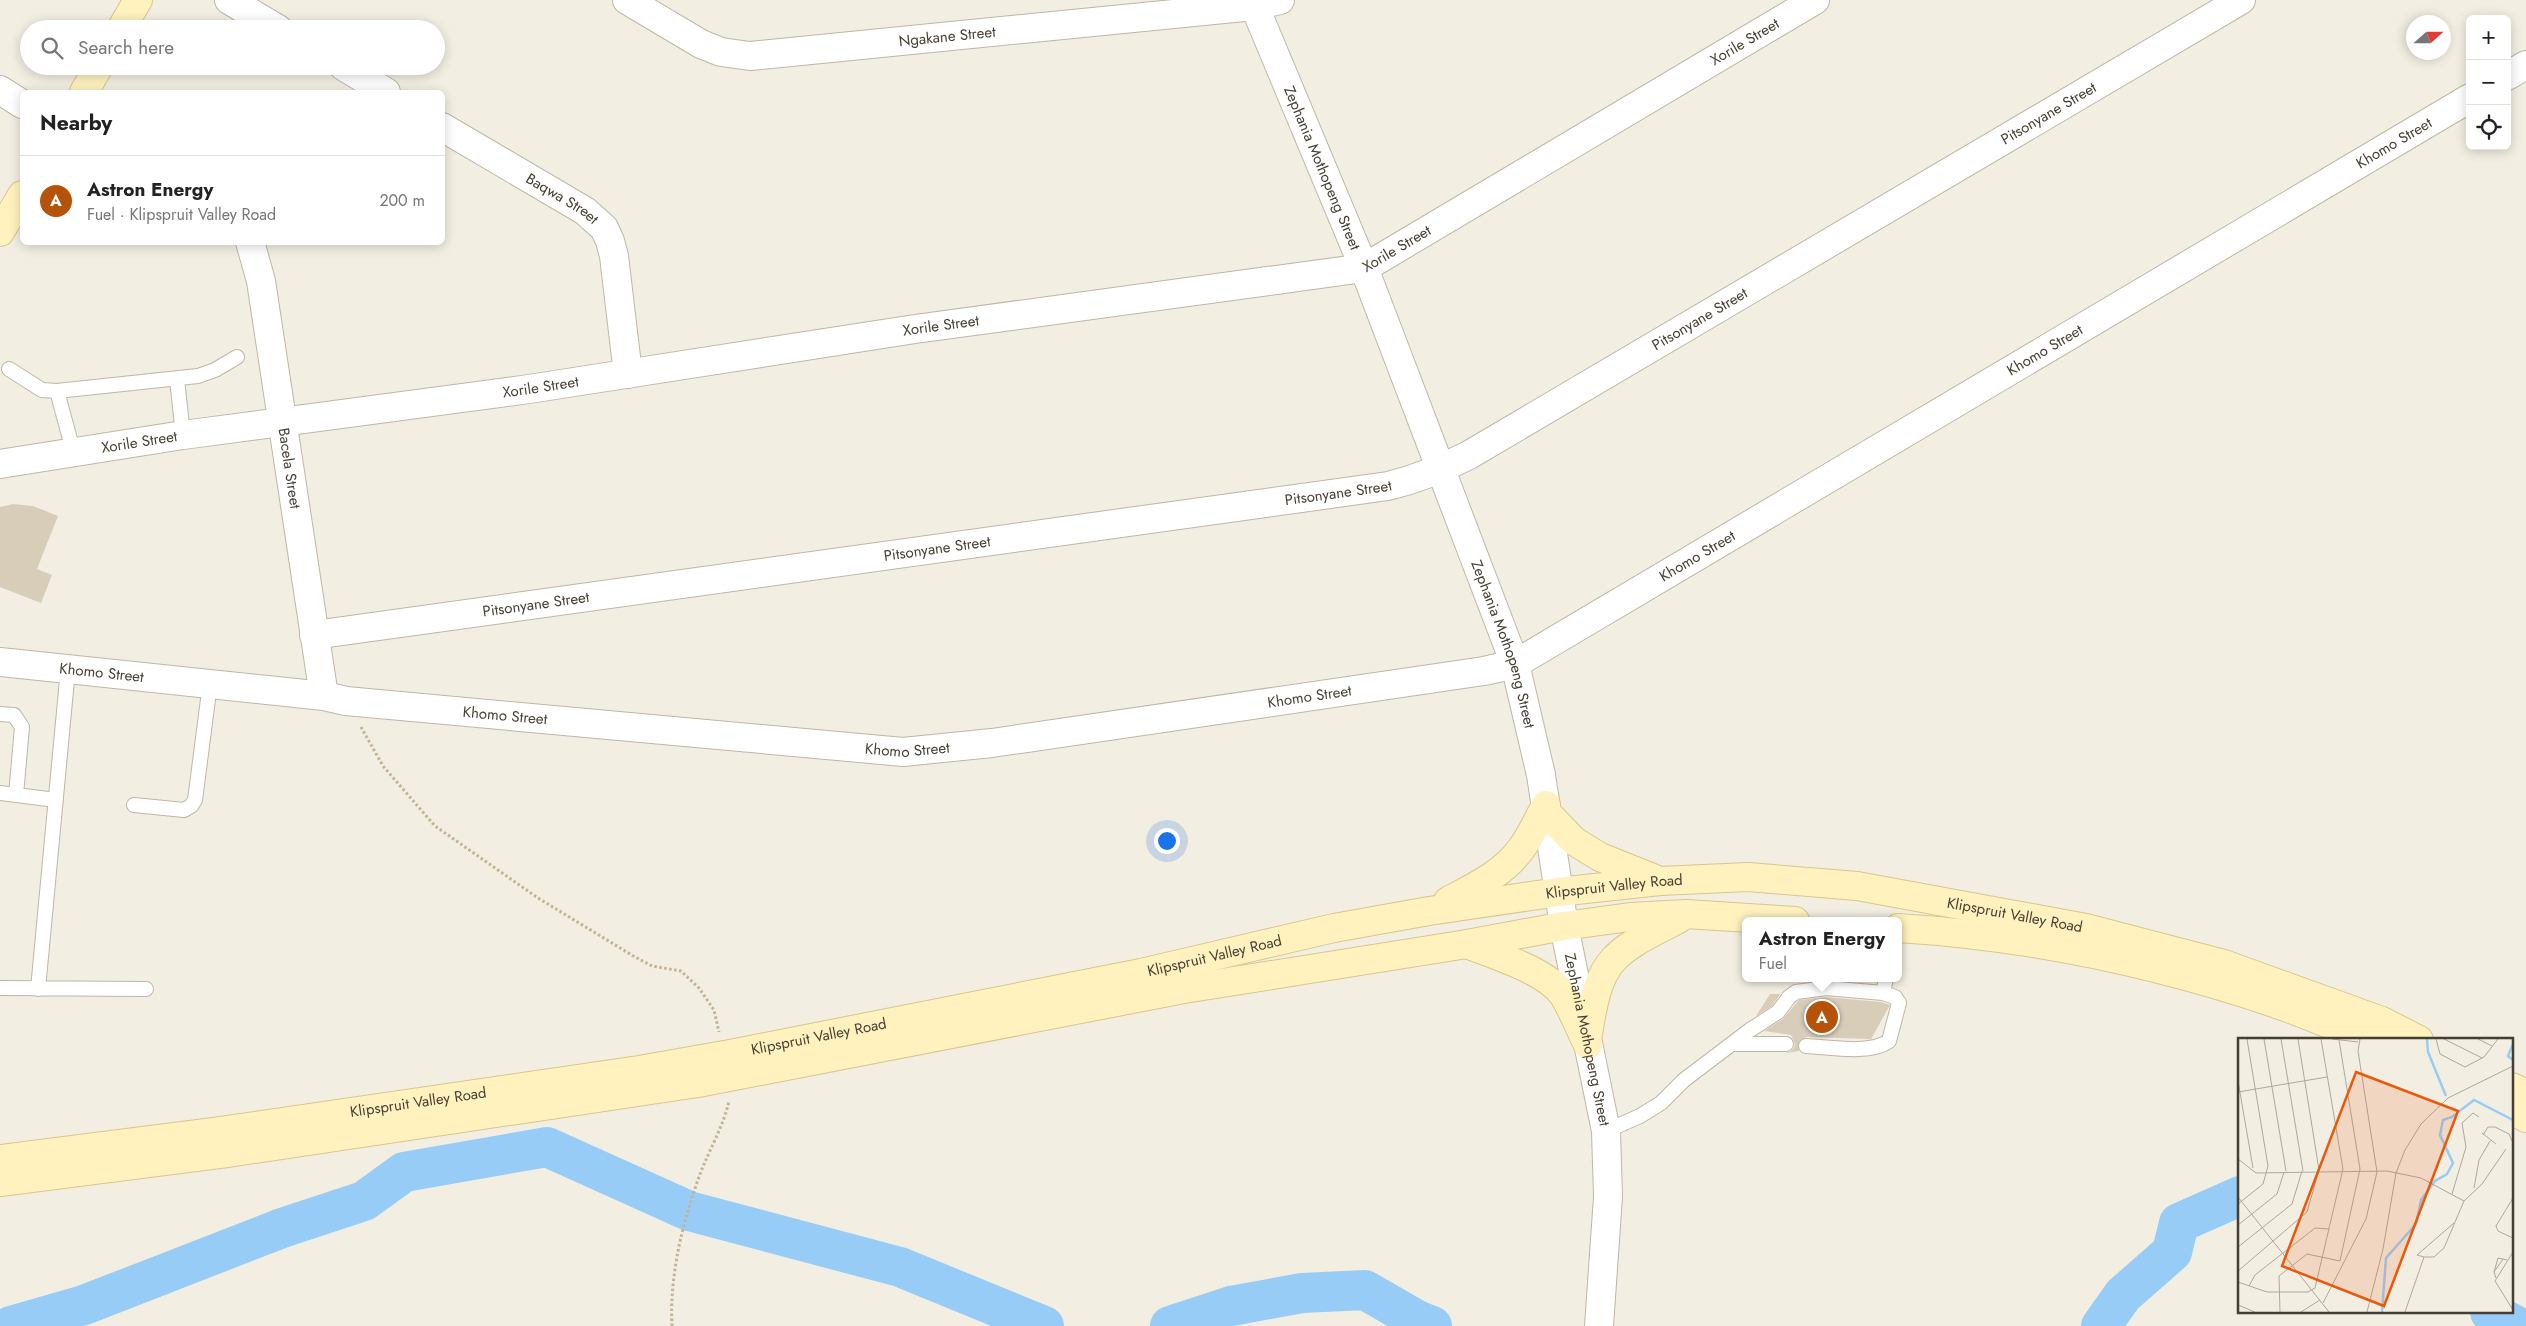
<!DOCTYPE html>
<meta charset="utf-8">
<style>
body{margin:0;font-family:Jost,sans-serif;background:#f2f2f2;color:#222}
.controls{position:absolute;right:15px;top:15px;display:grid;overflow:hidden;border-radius:8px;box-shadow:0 2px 12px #0003}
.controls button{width:45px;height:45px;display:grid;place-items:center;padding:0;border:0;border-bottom:1px solid #e0e0e0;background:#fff;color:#222;font:25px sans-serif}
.compass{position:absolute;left:2406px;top:15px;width:45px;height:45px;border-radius:50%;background:#fff;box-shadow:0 2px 12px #0003;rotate:69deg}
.you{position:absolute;left:1166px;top:840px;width:18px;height:18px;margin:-12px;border:4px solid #fff;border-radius:50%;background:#1a73e8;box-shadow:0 0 0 8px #1a73e833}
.badge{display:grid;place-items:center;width:32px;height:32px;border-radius:50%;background:#b45309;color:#fff;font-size:16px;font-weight:700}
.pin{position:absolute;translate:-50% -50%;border:2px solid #fff;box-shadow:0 1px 5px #0006}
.popup{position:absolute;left:1742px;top:917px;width:160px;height:65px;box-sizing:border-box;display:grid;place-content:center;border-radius:8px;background:#fff;filter:drop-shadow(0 1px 4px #0005);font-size:16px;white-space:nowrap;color:#767676}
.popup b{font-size:19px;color:#222}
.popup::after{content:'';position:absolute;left:50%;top:100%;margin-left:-10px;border:10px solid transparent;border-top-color:#fff}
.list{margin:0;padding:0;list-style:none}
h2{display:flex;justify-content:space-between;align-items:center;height:65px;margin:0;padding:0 20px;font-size:21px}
h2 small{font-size:16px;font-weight:400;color:#767676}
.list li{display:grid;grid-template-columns:32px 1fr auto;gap:15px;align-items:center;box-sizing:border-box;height:90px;padding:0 20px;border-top:1px solid #e0e0e0}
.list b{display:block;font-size:19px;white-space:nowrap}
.list p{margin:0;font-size:16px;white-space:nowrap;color:#767676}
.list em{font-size:16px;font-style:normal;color:#767676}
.icon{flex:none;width:28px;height:28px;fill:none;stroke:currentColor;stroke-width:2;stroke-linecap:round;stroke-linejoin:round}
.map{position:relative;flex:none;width:2526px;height:1326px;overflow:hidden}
.search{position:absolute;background:#fff;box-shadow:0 2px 12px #0003;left:20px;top:20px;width:425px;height:55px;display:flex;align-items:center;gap:12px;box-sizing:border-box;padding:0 18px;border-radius:28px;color:#767676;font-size:19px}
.panel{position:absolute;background:#fff;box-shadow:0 2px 12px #0003;left:20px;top:90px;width:425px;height:155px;border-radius:8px}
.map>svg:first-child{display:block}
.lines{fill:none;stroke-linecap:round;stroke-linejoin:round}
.river{stroke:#97ccf7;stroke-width:40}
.building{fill:#d8cdb9}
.service-casing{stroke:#bfb7a4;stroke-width:16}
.minor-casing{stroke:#bfb7a4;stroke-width:30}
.tertiary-casing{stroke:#bfb7a4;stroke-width:30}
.secondary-casing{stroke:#d7c78c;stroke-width:30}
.path{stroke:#c2b393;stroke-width:3;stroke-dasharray:2.5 2.5;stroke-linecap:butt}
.service{stroke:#fff;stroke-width:14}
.minor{stroke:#fff;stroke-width:28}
.tertiary{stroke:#fff;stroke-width:28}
.secondary{stroke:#fff2bf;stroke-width:28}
.labels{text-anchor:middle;stroke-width:4;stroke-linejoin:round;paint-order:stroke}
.street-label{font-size:15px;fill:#453e32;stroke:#fff}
.inset-river{fill:none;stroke:#97ccf7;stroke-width:2.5}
.inset-road{fill:none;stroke:#ada89c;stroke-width:1}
.view{fill:#e8590c;fill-opacity:0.15;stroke:#e8590c;stroke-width:2.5}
.inset-edge{fill:none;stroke:#453e32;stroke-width:2.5}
</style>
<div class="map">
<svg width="2526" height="1326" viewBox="0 0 2526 1326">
<rect width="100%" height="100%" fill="#f3eee2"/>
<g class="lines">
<path class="river" d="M 2490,1312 L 2517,1326
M 11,1326 L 84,1305 L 282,1228 L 364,1201 L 404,1172 L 547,1147 L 689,1211 L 900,1267 L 1044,1326
M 1170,1326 L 1231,1306 L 1302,1293 L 1365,1290 L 1417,1320 L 1432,1326
M 2101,1326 L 2123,1295 L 2172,1252 L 2179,1223 L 2240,1196"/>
</g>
<path class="building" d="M 13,504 L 33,506 L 58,516 L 37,569 L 52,575 L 41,603 L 0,587 L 0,507 Z
M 1770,994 L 1780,994 L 1772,1006 L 1756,1016 Z
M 1826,997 L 1881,1002 L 1890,1005 L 1871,1039 L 1806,1037 L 1799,1042 L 1799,1051 L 1781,1054 L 1790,1052 L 1794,1048 L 1795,1044 L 1791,1035 L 1764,1031 L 1783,1019 L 1799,1000 Z"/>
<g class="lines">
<g class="service-casing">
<path id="service" d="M 9,369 L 42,390 L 57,391 L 198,376 L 215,370 L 237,357
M 177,379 L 183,435
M 57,391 L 74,454
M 0,714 L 14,715 L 22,727 L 16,795
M 0,793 L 56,800
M 134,805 L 184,810 L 191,806 L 195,800 L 210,684
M 0,988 L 146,989
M 38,989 L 68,669
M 1732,1044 L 1786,1044
M 1806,1046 C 1829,1047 1870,1055 1889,1041 L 1899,1003 L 1895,997 L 1883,993
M 1606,1131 L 1640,1116 L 1661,1103 L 1684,1080 L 1750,1030 L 1778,1012 L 1789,997 L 1796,992 L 1826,988 L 1883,993 L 1886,978"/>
</g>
<g class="minor-casing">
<g id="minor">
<path d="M 229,0 L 278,29"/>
<path id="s1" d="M 627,0 L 701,44 L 721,52 L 750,56 L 1254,6 L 1280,0"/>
<path d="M 343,66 L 386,92"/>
<path d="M 2507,76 L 2526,65"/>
<path d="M 0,90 L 22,104"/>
<path id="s2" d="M 442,127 L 585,211 L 604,228 L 610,241 L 614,256 L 628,374"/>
<path id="s3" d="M 250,242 L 261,281 L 324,696"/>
<path id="s4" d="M 314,635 L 1388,486 C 1417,479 1442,469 1469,455 L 2241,0"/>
<path id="s5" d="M 0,662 L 324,696 L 346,701 L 903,752 L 992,743 L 1484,671 L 1515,664 L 2470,98"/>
<path id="s6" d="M 1564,926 L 1606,1131 L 1608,1197 L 1599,1326"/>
</g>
</g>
<g class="tertiary-casing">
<g id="tertiary">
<path id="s7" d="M 1252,0 L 1364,268 L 1515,664 L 1541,775 L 1564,926"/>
<path id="s8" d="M 0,464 L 183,435 L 529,389 L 915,329 L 1364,268 L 1815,0"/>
</g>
</g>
<g class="secondary-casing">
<g id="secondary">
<path d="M 121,29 L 138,0"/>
<path d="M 84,92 L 99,66"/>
<path d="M 0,232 L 22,195"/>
<path d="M 1547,813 L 1574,841 L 1600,857 L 1655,879"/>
<path d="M 1448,901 C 1474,887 1503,874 1521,849 C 1531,836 1538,819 1546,805"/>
<path d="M 1898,928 C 2026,936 2153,962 2274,1003 C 2306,1014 2338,1028 2370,1040"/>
<path d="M 1467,944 C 1494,955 1548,971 1564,996 C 1573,1011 1580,1029 1588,1045"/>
<path d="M 1587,1039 C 1592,1013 1595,979 1614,959 C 1631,941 1659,930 1680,918"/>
<path d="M 2512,1087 L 2526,1094"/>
<path d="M 2512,1110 L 2526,1118"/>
<path id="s9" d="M 0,1159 L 214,1132 L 639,1070 L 730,1054 L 1141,973 L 1334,928 L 1429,911 L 1558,892 L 1660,881 L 1748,877 L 1857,886 L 2086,928 L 2224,964 L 2382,1021 L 2419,1040"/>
<path d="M 0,1182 L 227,1153 L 698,1083 L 1184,989 L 1467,944 L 1564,926 L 1630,917 L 1686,914 L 1795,921"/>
</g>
</g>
<path class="path" d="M 361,727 L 383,766 L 435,826 L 538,898 L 635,957 L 652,966 L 681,971 L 699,988 L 714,1010 L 719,1032
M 672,1326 C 669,1275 684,1216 702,1169 C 711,1147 724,1124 729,1101"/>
<use href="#service" class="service"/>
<use href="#minor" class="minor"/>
<use href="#tertiary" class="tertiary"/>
<use href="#secondary" class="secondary"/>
</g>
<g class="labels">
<g class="street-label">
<text dy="5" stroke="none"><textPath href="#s1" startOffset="335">Ngakane Street</textPath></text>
<text dy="5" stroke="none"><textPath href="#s8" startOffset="1821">Xorile Street</textPath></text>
<text dy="5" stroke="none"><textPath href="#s4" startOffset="1844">Pitsonyane Street</textPath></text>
<text dy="5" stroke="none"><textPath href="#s5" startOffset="2548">Khomo Street</textPath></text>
<text dy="5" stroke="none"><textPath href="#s7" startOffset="182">Zephania Mothopeng Street</textPath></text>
<text dy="5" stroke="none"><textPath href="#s2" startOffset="140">Baqwa Street</textPath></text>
<text dy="5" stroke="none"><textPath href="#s8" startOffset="1416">Xorile Street</textPath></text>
<text dy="5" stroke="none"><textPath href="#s4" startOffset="1439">Pitsonyane Street</textPath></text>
<text dy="5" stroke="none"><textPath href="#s8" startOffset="951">Xorile Street</textPath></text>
<text dy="5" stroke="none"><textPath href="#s5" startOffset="2142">Khomo Street</textPath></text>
<text dy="5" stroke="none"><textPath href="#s8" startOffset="546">Xorile Street</textPath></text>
<text dy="5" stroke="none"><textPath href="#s8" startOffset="141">Xorile Street</textPath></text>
<text dy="5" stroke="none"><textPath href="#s3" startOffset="230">Bacela Street</textPath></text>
<text dy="5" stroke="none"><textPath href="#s4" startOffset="1034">Pitsonyane Street</textPath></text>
<text dy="5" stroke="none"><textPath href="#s4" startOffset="629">Pitsonyane Street</textPath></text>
<text dy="5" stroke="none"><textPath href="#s5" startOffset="1738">Khomo Street</textPath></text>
<text dy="5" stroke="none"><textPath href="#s4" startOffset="224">Pitsonyane Street</textPath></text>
<text dy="5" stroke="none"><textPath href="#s7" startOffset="692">Zephania Mothopeng Street</textPath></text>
<text dy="5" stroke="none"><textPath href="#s5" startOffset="102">Khomo Street</textPath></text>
<text dy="5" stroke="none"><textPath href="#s5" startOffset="1318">Khomo Street</textPath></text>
<text dy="5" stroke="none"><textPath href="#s5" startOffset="508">Khomo Street</textPath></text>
<text dy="5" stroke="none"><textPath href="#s5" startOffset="912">Khomo Street</textPath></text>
<text dy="5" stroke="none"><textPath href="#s9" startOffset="1638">Klipspruit Valley Road</textPath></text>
<text dy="5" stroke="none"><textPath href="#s9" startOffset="2042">Klipspruit Valley Road</textPath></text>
<text dy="5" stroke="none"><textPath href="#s9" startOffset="1232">Klipspruit Valley Road</textPath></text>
<text dy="5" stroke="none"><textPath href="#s9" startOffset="828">Klipspruit Valley Road</textPath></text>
<text dy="5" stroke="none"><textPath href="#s6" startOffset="116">Zephania Mothopeng Street</textPath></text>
<text dy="5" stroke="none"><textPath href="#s9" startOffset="422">Klipspruit Valley Road</textPath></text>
</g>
</g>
<g transform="translate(2238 1038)">
<rect width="275" height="275" fill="#f3eee2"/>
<path class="inset-river" d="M 189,1 L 190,14 L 208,58M 275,6 L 270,18 L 275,22M 144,274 L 148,220 L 178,186 L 183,162 L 197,143 L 209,136 L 215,125 L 202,97 L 205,82 L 214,79 L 236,62 L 275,82"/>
<path class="inset-road" d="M 26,1 L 48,133M 43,1 L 65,133M 94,1 L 120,4M 198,1 L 202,16 L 227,29 L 246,19 L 260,1M 206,1 L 244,20M 240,1 L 254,8M 101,2 L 122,131 L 102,223M 0,43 L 15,130M 0,54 L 89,39M 244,95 L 258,106M 245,97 L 250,89 L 257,89 L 271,96 L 274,103M 0,121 L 18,135 L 149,133 L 183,140 L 226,163M 236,150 L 241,122 L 252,103M 214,156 L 228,109 L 224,85 L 235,75 L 241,79M 0,159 L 91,274M 275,160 L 258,188 L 260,193 L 275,200M 0,166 L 25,146 L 30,128 L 9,1M 0,187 L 39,156 L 46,134M 0,209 L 54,166 L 64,133M 275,214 L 257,243 L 275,272M 186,219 L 179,217 L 216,185M 0,233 L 69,174 L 81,132 L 60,1M 256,234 L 260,220 L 265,221M 258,240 L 256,234 L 265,221 L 269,222M 0,244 L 29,254 L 70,254 L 77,250 L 105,131 L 83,1M 11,248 L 17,237 L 77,190 L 91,191M 85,265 L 128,181 L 139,134 L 120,13 L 122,1M 0,267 L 17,274M 42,274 L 41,238 L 69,216 L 102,223M 63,274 L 82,262M 129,274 L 145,211 L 158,135 L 167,112 L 183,86 L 210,60 L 275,28M 167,274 L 186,219 L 196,219 L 206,210 L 226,163 L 244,146 L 268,111"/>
<path class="view" d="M 118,34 L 220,73 L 146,268 L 44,228 Z"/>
<rect width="275" height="275" class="inset-edge"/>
</g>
</svg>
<div class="controls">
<button>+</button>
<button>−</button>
<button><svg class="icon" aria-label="locate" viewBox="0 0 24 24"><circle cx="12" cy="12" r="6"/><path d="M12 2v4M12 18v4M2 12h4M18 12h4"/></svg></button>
</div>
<svg class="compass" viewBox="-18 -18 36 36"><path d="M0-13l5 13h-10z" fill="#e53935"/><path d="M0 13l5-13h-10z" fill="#767676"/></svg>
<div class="you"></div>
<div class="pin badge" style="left:1822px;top:1017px">A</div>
<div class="popup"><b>Astron Energy</b>Fuel</div>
<div class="search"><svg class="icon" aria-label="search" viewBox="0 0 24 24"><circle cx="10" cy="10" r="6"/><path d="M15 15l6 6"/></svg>Search here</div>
<section class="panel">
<h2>Nearby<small></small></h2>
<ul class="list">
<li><span class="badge">A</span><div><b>Astron Energy</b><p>Fuel · Klipspruit Valley Road</p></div><em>200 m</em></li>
</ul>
</section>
</div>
